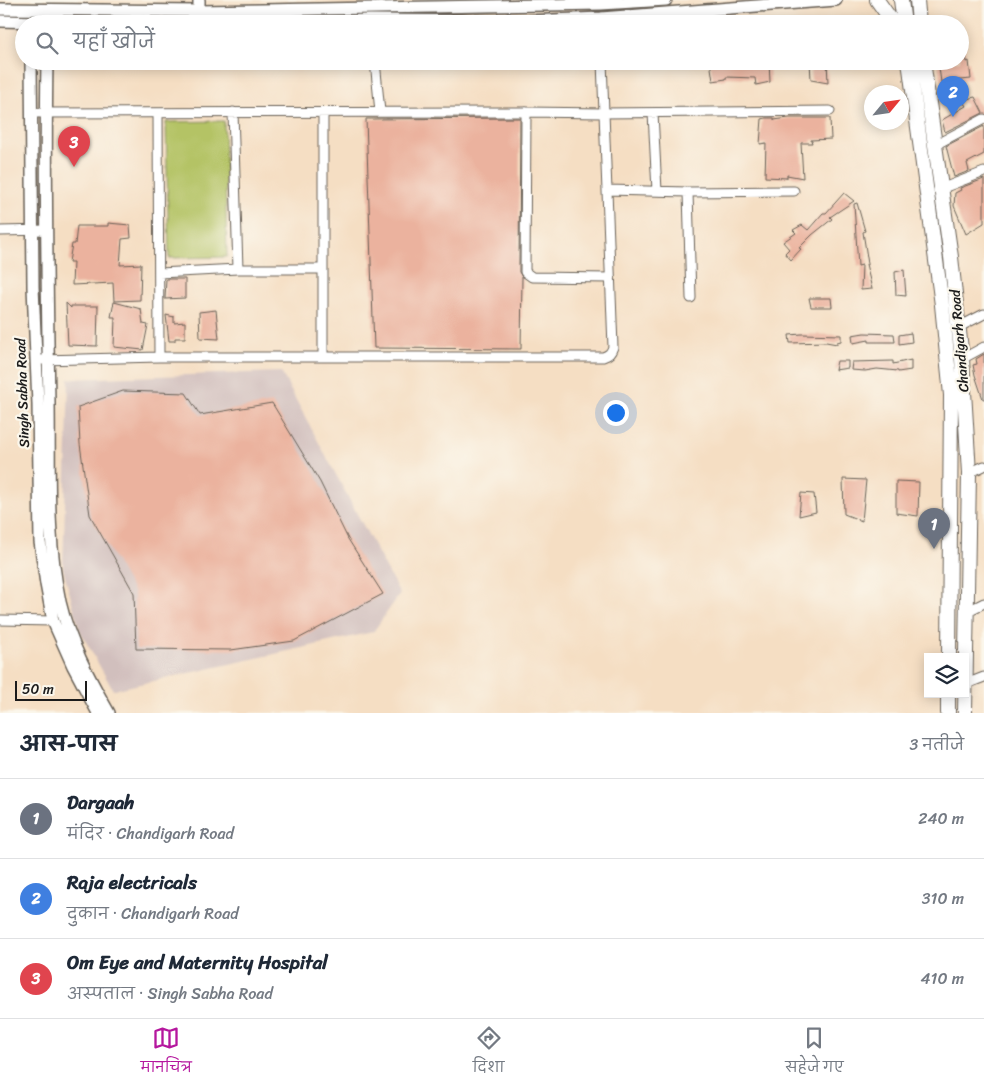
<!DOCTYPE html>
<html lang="hi">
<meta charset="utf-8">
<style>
body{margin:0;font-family:Sriracha,"Playpen Sans Deva",sans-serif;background:#f2f2f3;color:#1f2937}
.controls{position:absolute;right:15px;bottom:15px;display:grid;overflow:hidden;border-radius:0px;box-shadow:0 2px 12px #0003}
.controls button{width:45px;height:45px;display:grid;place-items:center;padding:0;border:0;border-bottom:1px solid #e0e1e3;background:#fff;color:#1f2937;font:25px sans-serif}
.compass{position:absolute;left:864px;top:85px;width:45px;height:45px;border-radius:50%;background:#fff;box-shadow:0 2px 12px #0003;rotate:61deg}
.scale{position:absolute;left:15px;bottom:12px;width:72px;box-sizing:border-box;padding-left:5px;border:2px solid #1c1c1c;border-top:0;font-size:14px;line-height:18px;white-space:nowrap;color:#1c1c1c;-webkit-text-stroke:4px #fbf7ec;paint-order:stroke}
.you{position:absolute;left:615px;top:412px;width:18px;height:18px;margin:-12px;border:4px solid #fff;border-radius:50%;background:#1a73e8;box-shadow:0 0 0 8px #1a73e833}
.badge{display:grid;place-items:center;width:32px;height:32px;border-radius:50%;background:#b5179e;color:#fff;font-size:16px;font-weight:700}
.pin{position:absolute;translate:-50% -41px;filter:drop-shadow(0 1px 2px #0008)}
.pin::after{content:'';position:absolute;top:26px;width:18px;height:15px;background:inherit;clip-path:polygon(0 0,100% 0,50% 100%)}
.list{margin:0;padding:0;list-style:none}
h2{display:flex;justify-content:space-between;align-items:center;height:65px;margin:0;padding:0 20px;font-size:21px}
h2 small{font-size:16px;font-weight:400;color:#747a83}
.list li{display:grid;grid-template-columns:32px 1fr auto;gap:15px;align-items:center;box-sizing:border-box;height:80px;padding:0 20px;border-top:1px solid #e0e1e3}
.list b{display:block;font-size:19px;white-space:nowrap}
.list p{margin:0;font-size:16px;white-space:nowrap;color:#747a83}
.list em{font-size:16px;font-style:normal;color:#747a83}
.icon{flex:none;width:28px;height:28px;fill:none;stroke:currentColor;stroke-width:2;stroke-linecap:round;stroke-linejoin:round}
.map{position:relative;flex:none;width:984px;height:713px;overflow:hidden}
.search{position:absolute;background:#fff;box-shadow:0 2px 12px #0003;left:15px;right:15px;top:15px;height:55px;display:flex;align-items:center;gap:12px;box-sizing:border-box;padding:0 18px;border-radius:28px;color:#747a83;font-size:19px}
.sheet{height:305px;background:#fff}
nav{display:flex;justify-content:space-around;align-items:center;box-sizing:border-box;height:70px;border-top:1px solid #e0e1e3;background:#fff;font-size:14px;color:#747a83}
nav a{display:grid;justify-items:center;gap:2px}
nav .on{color:#b5179e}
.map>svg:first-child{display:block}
.industrial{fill:#d1bfbd}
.green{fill:#b4c365;stroke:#687040}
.building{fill:#ebb29e}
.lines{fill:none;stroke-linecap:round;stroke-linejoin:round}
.minor-casing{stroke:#686056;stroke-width:11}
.tertiary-casing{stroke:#686056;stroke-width:14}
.primary-casing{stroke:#686056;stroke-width:16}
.minor{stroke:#fff;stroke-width:9}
.tertiary{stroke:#fff;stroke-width:11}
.primary{stroke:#fff;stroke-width:14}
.labels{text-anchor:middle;stroke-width:4.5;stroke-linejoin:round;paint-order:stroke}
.street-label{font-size:14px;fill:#1c1c1c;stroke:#fbf7ec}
</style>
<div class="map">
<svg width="984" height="713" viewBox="0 0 984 713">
<rect width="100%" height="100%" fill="#fbf7ec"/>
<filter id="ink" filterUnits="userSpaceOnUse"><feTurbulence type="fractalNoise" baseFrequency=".02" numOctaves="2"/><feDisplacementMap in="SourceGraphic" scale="10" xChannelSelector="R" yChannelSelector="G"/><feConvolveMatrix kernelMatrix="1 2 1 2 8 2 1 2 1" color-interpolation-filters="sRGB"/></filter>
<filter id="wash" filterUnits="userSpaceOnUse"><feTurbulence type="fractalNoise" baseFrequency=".0096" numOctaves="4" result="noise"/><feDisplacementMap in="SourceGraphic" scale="20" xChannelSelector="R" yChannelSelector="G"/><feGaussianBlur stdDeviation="1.12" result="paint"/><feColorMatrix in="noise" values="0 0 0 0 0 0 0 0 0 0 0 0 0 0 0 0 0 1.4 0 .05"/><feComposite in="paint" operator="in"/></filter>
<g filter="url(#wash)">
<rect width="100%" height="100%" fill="#f5dec3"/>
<path class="industrial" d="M 281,372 L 400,594 L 373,632 L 113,690 L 80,631 L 63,569 L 69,379 Z"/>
<path class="green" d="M 224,121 L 227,257 L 169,258 L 166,122 Z"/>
<g id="blocks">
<path class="building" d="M 960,44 L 964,44 L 967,62 L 969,61 L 971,79 L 941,82 L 938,61 L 960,61 Z
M 710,61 L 769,61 L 770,82 L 756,85 L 755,78 L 726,77 L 726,79 L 713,81 Z
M 810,61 L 827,61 L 828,83 L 811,80 Z
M 975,97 L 983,113 L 945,132 L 942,120 L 966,106 L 962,100 Z
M 520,118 L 519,272 L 522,277 L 521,349 L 374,348 L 366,119 Z
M 766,118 L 774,118 L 774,120 L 789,118 L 830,118 L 831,139 L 811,140 L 812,143 L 801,143 L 803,178 L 787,175 L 787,178 L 765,177 L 766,143 L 760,144 L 762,119 Z
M 984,126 L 984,154 L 967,163 L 969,171 L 954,177 L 946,146 Z
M 984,179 L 984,223 L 966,234 L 954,206 L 955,193 L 961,190 L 960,188 Z
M 844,193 L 854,201 L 830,217 L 832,219 L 812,235 L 799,248 L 801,249 L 791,260 L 785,253 L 789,249 L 783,242 L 796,233 L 793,230 L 802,225 L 808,230 L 823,213 L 826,213 Z
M 857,203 L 865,231 L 863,232 L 868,264 L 866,264 L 872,289 L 861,290 L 862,265 L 858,266 L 854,204 Z
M 108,223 L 130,225 L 131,238 L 122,239 L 120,265 L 141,264 L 140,300 L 114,301 L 113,283 L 72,285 L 73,262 L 69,262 L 72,244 L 75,244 L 77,226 L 108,226 Z
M 904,270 L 906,296 L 896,295 L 895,272 Z
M 166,279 L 185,279 L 185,298 L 165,299 Z
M 809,298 L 831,298 L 832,307 L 811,307 Z
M 114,302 L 141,309 L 143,324 L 148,325 L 143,350 L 114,347 L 115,317 L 111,317 Z
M 66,303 L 71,308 L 71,306 L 98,306 L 97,346 L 68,345 Z
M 216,310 L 219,339 L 200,338 L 199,312 Z
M 166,315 L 174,317 L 174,323 L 185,322 L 185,338 L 175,338 L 175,341 L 169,341 Z
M 864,333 L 894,334 L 895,342 L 869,342 L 869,340 L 853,343 L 852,335 Z
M 911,333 L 912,342 L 899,344 L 899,335 Z
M 802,334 L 841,335 L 841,341 L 837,342 L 837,344 L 826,342 L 790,343 L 789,335 Z
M 984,354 L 984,399 L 983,399 L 975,375 L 973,365 L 977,364 L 976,359 Z
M 911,360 L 911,370 L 898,372 L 898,371 L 877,369 L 865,371 L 851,370 L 852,362 L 893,361 L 893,364 Z
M 837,361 L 848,361 L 848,368 L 835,370 Z
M 123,391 L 186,393 L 200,415 L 272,403 L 320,482 L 348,539 L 383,594 L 294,641 L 231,650 L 136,649 L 134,593 L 90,515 L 80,444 L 78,407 Z
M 843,479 L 866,480 L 862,521 L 844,514 Z
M 896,481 L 919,482 L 918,516 L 896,513 Z
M 801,493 L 814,494 L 816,512 L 799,516 Z"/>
</g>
</g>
<g filter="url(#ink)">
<use href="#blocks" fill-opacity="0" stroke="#686056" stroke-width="1"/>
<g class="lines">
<g class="minor-casing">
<path id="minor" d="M 375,61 L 380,112
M 233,112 L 238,269
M 526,112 L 525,272 L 532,277 L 610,278
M 31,113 L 526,112 L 603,113 L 830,111
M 158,113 L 159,357
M 653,113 L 657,191
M 935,145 L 984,119
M 607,190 L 688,192 L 794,191
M 938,190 L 984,172
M 688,192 L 691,298
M 0,231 L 46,230
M 159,273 L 238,269 L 323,269
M 959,327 L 984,314
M 323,357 L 323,113
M 962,359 L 984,347
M 42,360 L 159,357 L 603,357 C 609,355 611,353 613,347 L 602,61
M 969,473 L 984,466
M 966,612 L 984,603
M 0,620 L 53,621
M 966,684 L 984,677"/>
</g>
<g class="tertiary-casing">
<path id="tertiary" d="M 0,9 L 199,11 L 601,4 L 666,0
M 0,21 L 117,24
M 199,24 L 199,0
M 227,24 L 370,20 L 527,21 L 601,18 L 836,0
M 31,61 L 33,287 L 38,404 L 40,542 L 46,584 L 53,621 L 73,666 L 98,713
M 47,61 C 45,175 47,289 49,402 C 50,469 46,537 60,602 C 69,641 89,678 109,713"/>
</g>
<g class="primary-casing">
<path id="primary" d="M 877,0 L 894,24
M 901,0 L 904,24
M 917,0 L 919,24
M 909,61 L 942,305 L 951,395 L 949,657
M 923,61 L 951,257 L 962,359 L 969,473 L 965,713
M 948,713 L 948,694"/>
</g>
<use href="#minor" class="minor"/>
<use href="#tertiary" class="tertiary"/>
<use href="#primary" class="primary"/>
</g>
</g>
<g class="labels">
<g class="street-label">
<text transform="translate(959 341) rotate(-95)" y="5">Chandigarh Road</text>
<text transform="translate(22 393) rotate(-92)" y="5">Singh Sabha Road</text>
</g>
</g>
</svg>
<div class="controls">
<button><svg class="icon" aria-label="layers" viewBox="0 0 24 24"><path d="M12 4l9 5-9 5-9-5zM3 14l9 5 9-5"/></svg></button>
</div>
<svg class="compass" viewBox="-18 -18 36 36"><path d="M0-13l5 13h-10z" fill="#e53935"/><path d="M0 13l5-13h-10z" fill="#747a83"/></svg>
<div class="scale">50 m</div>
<div class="you"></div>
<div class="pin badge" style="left:934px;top:549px;background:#6b7280">1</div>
<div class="pin badge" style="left:953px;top:117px;background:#3f7fe0">2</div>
<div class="pin badge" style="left:74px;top:167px;background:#e0444e">3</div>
<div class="search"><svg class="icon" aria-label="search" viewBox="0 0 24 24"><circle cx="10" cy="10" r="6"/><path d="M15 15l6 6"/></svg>यहाँ खोजें</div>
</div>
<section class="sheet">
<h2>आस-पास<small>3 नतीजे</small></h2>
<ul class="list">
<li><span class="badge" style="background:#6b7280">1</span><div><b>Dargaah</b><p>मंदिर · Chandigarh Road</p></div><em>240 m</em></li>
<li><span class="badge" style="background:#3f7fe0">2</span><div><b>Raja electricals</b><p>दुकान · Chandigarh Road</p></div><em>310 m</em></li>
<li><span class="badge" style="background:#e0444e">3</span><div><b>Om Eye and Maternity Hospital</b><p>अस्पताल · Singh Sabha Road</p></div><em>410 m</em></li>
</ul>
</section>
<nav>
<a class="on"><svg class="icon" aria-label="map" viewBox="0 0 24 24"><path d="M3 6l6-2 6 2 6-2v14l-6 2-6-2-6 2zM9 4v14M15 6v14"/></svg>मानचित्र</a>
<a><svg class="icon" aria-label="directions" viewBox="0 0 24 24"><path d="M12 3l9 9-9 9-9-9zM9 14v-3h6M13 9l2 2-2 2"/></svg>दिशा</a>
<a><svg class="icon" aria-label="saved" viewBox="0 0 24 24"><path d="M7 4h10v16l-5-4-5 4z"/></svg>सहेजे गए</a>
</nav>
